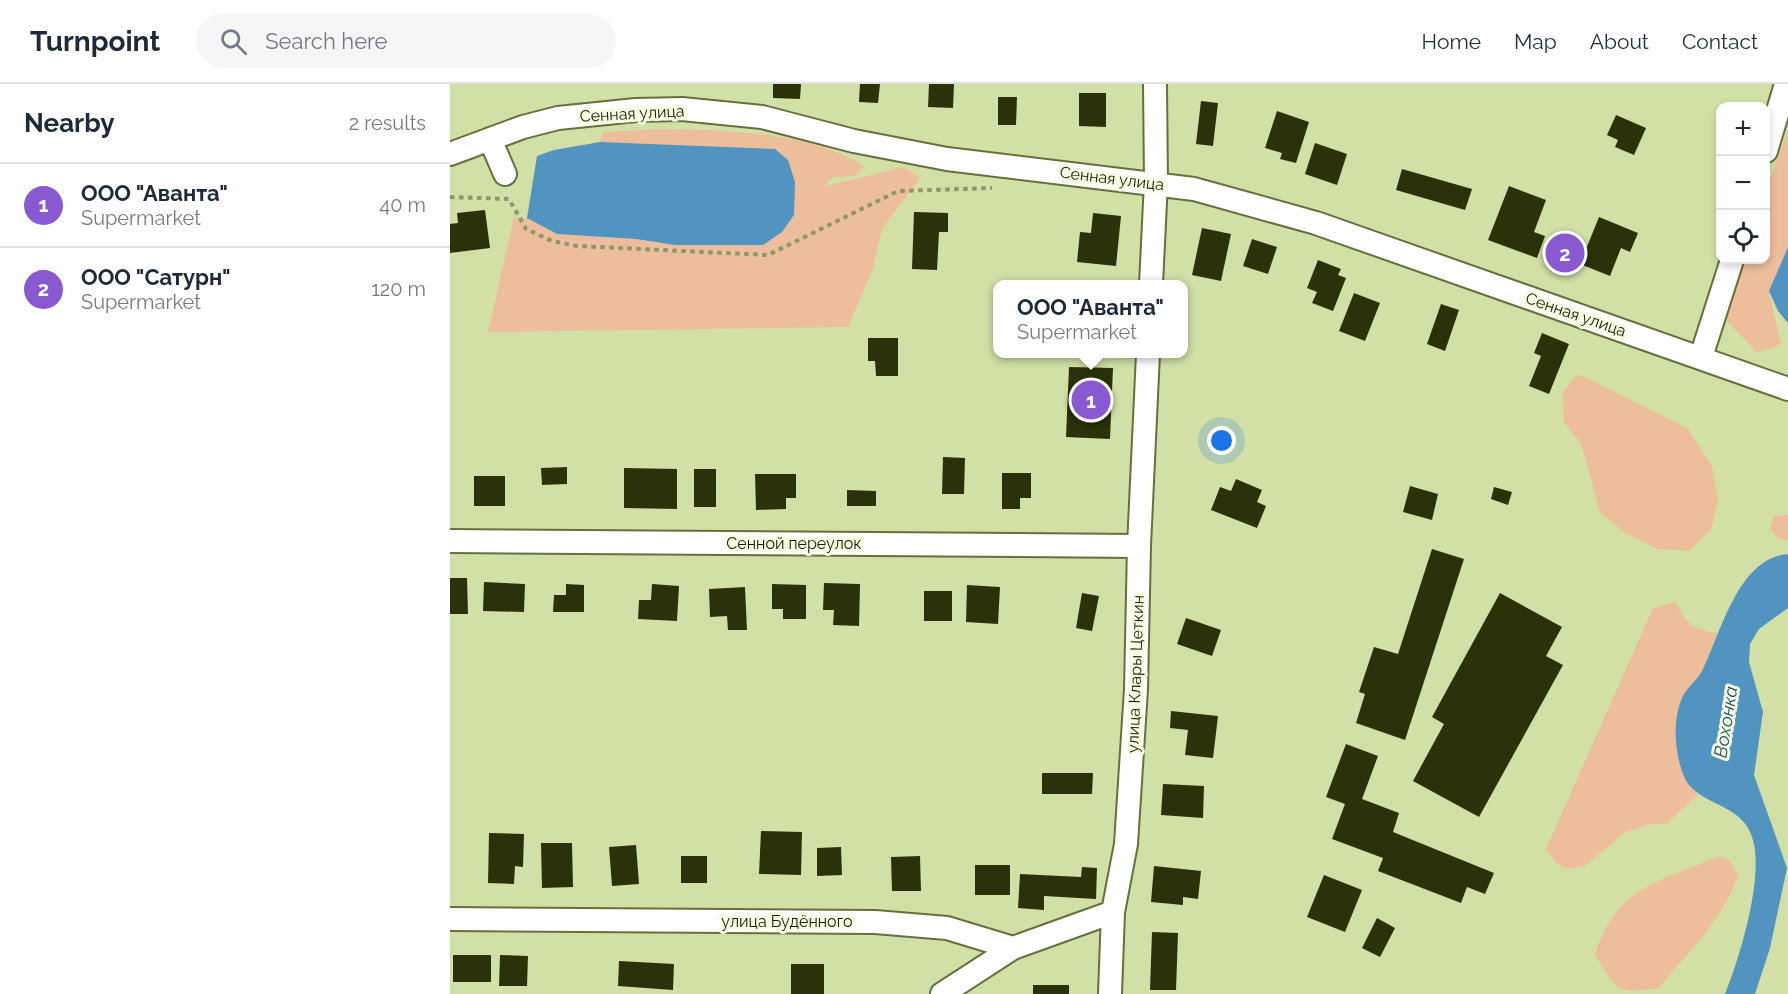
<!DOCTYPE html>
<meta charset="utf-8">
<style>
body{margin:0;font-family:Raleway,sans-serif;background:#f6f6f7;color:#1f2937}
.controls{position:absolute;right:18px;top:18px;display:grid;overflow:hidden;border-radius:12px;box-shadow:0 3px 9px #0003}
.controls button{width:54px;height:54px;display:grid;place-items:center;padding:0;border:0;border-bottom:2px solid #e0e1e3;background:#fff;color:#1f2937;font:30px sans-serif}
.you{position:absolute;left:772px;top:357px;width:21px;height:21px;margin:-15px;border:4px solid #fff;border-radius:50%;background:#1a73e8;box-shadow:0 0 0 9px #1a73e833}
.badge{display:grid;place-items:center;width:39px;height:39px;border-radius:50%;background:#8959d2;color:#fff;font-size:20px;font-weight:700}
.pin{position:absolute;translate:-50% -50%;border:3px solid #fff;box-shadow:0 2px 6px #0006}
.popup{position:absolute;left:543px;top:196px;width:195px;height:78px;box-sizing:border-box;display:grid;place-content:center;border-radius:12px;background:#fff;filter:drop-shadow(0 2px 4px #0005);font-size:20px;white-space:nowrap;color:#747a83}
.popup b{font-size:22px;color:#1f2937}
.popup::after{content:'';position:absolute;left:50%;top:100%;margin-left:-12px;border:12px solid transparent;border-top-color:#fff}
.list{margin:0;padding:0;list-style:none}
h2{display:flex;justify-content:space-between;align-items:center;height:78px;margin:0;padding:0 24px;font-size:26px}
h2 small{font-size:20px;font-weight:400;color:#747a83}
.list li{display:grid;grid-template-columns:39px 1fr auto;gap:18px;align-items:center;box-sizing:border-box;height:84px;padding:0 24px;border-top:2px solid #e0e1e3}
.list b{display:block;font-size:22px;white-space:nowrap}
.list p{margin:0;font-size:20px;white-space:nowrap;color:#747a83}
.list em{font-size:20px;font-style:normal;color:#747a83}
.icon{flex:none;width:33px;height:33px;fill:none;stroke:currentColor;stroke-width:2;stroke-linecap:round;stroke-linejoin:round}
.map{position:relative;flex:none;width:1338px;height:910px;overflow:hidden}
header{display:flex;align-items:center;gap:36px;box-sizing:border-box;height:84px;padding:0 30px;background:#fff;border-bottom:2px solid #e0e1e3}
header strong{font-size:28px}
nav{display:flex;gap:33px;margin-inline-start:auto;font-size:21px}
.search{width:420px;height:54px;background:#f6f6f7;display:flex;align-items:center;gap:15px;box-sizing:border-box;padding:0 21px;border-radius:33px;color:#747a83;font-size:22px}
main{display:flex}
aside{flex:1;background:#fff}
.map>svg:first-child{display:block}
.green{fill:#ecbe9b}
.water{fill:#5194bf}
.building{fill:#2b3209}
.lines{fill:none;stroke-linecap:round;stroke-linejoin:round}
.minor-casing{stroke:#66703c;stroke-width:26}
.path{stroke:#8b966a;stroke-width:4;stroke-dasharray:4.5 4.5;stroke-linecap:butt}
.minor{stroke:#fff;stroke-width:22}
.labels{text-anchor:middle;stroke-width:6;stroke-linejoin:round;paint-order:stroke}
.street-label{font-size:16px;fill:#181d07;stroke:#f6fde1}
.water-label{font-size:18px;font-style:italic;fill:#194d6b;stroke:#f6fde1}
</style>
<header>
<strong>Turnpoint</strong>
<div class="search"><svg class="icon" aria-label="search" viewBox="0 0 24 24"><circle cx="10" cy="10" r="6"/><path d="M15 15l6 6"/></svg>Search here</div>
<nav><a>Home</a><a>Map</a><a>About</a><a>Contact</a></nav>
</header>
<main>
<aside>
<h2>Nearby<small>2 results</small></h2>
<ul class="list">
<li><span class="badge">1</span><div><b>ООО &quot;Аванта&quot;</b><p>Supermarket</p></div><em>40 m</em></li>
<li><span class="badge">2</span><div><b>ООО &quot;Сатурн&quot;</b><p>Supermarket</p></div><em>120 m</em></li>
</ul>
</aside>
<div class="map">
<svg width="1338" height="910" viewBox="0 0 1338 910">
<rect width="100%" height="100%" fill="#d2e0a7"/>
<path class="green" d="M 213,45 C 275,46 361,48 414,82 L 405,92 L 384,93 L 375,102 L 454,83 L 470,94 L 432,145 L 423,185 L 398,243 L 38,248 L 64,133 L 77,134 L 107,150 L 186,155 L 225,161 L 252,159 L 325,65 L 150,58 L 153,48 Z
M 1338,46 L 1338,163 L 1319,207 L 1331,260 L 1307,269 L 1274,234 L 1292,176 L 1316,176 L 1316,107 Z
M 1128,290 L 1238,345 L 1262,382 L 1268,417 L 1261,446 L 1239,467 L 1207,465 L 1176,450 L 1150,428 L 1131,359 L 1114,339 L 1113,308 Z
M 1338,431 L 1338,457 L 1327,454 L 1320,444 L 1324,432 Z
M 1225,518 C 1238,540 1241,545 1267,549 L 1253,586 L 1244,600 L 1233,692 L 1248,711 L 1217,739 L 1197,741 L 1174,749 L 1135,782 L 1119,785 L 1107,780 L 1096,765 L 1203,524 Z
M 1269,772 L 1280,777 L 1288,791 C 1274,835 1237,869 1209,904 C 1164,910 1168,907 1145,871 C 1166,802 1210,798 1269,772 Z"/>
<path class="water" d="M 150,58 L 325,65 L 338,76 L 345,98 L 344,131 L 332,148 L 313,161 L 225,161 L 186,155 L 107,150 L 77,134 L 87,72 L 104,66 Z
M 1338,163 L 1338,239 L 1328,227 L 1319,207 Z
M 1338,470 L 1338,524 L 1309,545 L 1300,560 L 1299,578 L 1313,628 L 1304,691 L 1337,784 L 1320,864 L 1305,910 L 1275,910 C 1290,873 1312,799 1304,760 C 1296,716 1245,724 1233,690 C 1225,668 1222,637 1232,614 C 1236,604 1248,596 1253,585 C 1271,549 1288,474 1338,470 Z"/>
<path class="building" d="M 323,0 L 351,0 L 350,15 L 323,14 Z
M 410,0 L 430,0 L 428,19 L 409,18 Z
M 479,0 L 504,0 L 503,24 L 478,23 Z
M 629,9 L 656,9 L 656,43 L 629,42 Z
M 548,13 L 567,13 L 566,41 L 548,41 Z
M 751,17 L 768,19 L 763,62 L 746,60 Z
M 827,27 L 859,38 L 846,79 L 830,75 L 832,69 L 815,64 Z
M 1166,31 L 1196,44 L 1184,71 L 1165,63 L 1168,56 L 1157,51 Z
M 865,59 L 897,70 L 887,101 L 855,90 Z
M 952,85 L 1022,105 L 1015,126 L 946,106 Z
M 1059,102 L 1096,116 L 1084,148 L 1095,152 L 1087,174 L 1038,156 Z
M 35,126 L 40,164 L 0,169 L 0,140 L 8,139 L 7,129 Z
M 464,128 L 498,129 L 498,148 L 489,148 L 487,186 L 462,185 Z
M 643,129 L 671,132 L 666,182 L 627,178 L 630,148 L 641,149 Z
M 1149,133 L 1188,149 L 1180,168 L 1171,164 L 1160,192 L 1130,180 Z
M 752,144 L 781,150 L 771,197 L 742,191 Z
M 802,155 L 827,163 L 818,190 L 793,182 Z
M 868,176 L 891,185 L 888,191 L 896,194 L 883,227 L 862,219 L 867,208 L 857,204 Z
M 904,209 L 930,219 L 915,257 L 889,247 Z
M 991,220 L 1009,226 L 995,267 L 977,260 Z
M 1092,249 L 1119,260 L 1099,310 L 1079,302 L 1091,272 L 1084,269 Z
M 418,254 L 448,254 L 448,292 L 426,292 L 425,277 L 418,277 Z
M 619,283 L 663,284 L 660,355 L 616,353 Z
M 493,373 L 515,374 L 514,410 L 492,410 Z
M 117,383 L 117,400 L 92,401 L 91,384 Z
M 174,384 L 227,385 L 227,425 L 174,424 Z
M 244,385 L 266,385 L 266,423 L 244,423 Z
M 552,389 L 581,389 L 581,414 L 570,414 L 570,425 L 552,425 Z
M 305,390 L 346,390 L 346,414 L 336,414 L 336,425 L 306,426 Z
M 24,392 L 55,392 L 55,422 L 24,422 Z
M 786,395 L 812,406 L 807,418 L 816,422 L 807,444 L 761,426 L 770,403 L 781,407 Z
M 960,402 L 988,410 L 982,436 L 953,428 Z
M 1044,403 L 1062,408 L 1058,421 L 1041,415 Z
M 397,406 L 426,407 L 426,422 L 397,422 Z
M 982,465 L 1014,475 L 955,656 L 906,639 L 915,610 L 909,608 L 924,563 L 948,570 Z
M 0,494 L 17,494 L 18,530 L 0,530 Z
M 34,498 L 75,500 L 74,528 L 33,527 Z
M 374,499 L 410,500 L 409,542 L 383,541 L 384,526 L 373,526 Z
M 116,500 L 134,501 L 134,528 L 103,528 L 104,511 L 116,511 Z
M 202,500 L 229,502 L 227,537 L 188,535 L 189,516 L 201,516 Z
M 322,500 L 356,501 L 356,535 L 333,535 L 333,525 L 322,525 Z
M 517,501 L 550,503 L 548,540 L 516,538 Z
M 295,503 L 297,546 L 278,546 L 277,532 L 260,533 L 259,505 Z
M 474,507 L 502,507 L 502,537 L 474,537 Z
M 632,509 L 649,512 L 642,547 L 626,544 Z
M 1050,509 L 1112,543 L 1096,572 L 1113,581 L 1029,733 L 963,697 L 994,640 L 982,633 Z
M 736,534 L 771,546 L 762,572 L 727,560 Z
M 721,627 L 768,632 L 763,674 L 735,671 L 738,646 L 720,644 Z
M 896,660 L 928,672 L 912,715 L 949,729 L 943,748 L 1044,789 L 1035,810 L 1017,803 L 1011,819 L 928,787 L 933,774 L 882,755 L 895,720 L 876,713 Z
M 592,689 L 643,689 L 642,710 L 592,710 Z
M 713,700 L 754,702 L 753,734 L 711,731 Z
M 311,747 L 352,748 L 351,791 L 309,790 Z
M 39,749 L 74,750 L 73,783 L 65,782 L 64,800 L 38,799 Z
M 91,759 L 122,759 L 123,803 L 92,804 Z
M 186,761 L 189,800 L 162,802 L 159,763 Z
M 391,763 L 392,791 L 367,792 L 367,764 Z
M 231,772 L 257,772 L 257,799 L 231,799 Z
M 470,772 L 471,807 L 442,807 L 441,773 Z
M 525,781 L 560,781 L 560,811 L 525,811 Z
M 704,782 L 751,787 L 748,815 L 733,813 L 733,821 L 701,818 Z
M 632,783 L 647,784 L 646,815 L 594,812 L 594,826 L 568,824 L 570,790 L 631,793 Z
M 874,791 L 912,806 L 895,848 L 857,833 Z
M 927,834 L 945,844 L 930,873 L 912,864 Z
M 702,848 L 728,849 L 726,906 L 700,906 Z
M 3,871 L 41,871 L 41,898 L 3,898 Z
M 50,871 L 78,872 L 77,902 L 49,902 Z
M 169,877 L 224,880 L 223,906 L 168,902 Z
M 341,880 L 374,880 L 374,910 L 341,910 Z
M 583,901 L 619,901 L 619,910 L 583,910 Z"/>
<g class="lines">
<g class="minor-casing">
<path id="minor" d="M 40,55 L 55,90
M 1316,67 L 1336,0
M 0,70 L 73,43 L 108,34 L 186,26 L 232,25 L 312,33 L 404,57 L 497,75 L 744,105 L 866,139 L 1338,305
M 701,200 L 706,98 L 705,0
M 1251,273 L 1282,176
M 0,457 L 689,462
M 0,835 L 425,838 L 497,844 L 563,864 L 663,828
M 492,910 L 563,864
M 660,910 L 663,828 L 676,760 L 686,605 L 689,462 L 698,270"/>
</g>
<path class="path" d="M 0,113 L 59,115 L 76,145 L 102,157 L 127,162 L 318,171 L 448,107 L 542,104"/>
<use href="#minor" class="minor"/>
</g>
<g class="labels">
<g class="street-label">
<text transform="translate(182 29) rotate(-3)" y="6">Сенная улица</text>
<text transform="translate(662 94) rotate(7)" y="6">Сенная улица</text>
<text transform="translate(1126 230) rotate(19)" y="6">Сенная улица</text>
<text x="344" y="465">Сенной переулок</text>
<text transform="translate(685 590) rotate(-88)" y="6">улица Клары Цеткин</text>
<text x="337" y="843">улица Будённого</text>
</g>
<g class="water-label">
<text transform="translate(1276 638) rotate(-81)" y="6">Вохонка</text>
</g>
</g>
</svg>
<div class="controls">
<button>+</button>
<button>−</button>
<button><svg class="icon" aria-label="locate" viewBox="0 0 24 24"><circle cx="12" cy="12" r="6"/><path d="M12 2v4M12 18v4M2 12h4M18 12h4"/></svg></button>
</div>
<div class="you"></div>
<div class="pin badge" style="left:641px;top:316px">1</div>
<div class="popup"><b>ООО &quot;Аванта&quot;</b>Supermarket</div>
<div class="pin badge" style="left:1115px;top:169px">2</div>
</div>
</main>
